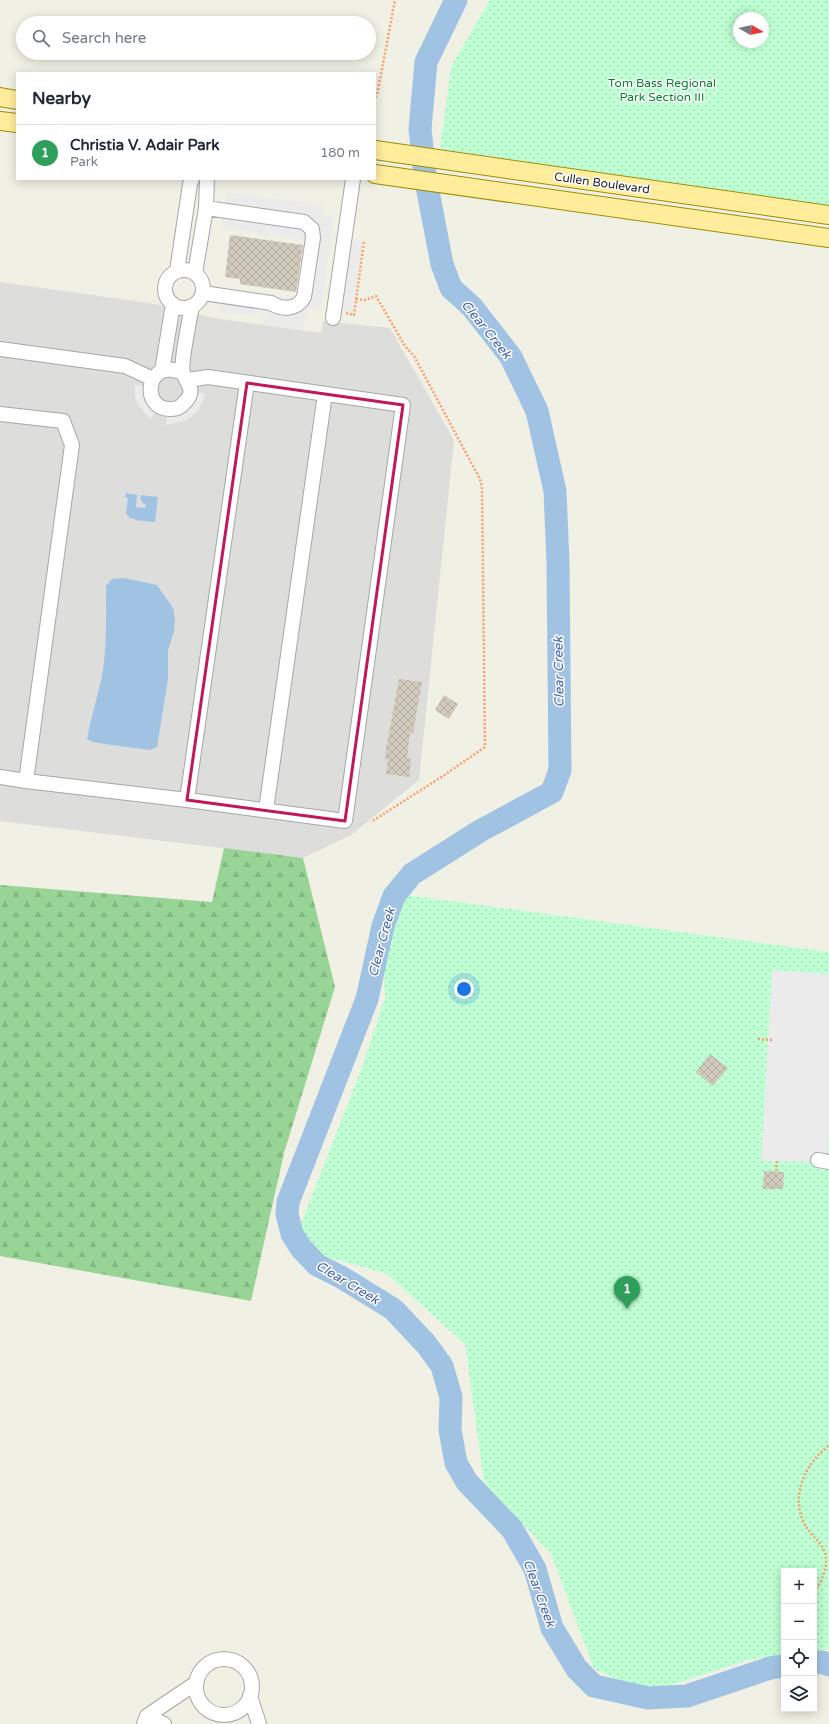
<!DOCTYPE html>
<meta charset="utf-8">
<style>
body{margin:0;font-family:"Varela Round",sans-serif;background:#f2f2f3;color:#1f2937}
.controls{position:absolute;right:12px;bottom:12px;display:grid;overflow:hidden;border-radius:0px;box-shadow:0 2px 10px #0003}
.controls button{width:36px;height:36px;display:grid;place-items:center;padding:0;border:0;border-bottom:1px solid #e0e1e3;background:#fff;color:#1f2937;font:20px sans-serif}
.compass{position:absolute;left:733px;top:12px;width:36px;height:36px;border-radius:50%;background:#fff;box-shadow:0 2px 10px #0003;rotate:99deg}
.you{position:absolute;left:464px;top:989px;width:14px;height:14px;margin:-10px;border:3px solid #fff;border-radius:50%;background:#1a73e8;box-shadow:0 0 0 6px #1a73e833}
.badge{display:grid;place-items:center;width:26px;height:26px;border-radius:50%;background:#7c3aed;color:#fff;font-size:13px;font-weight:700}
.pin{position:absolute;translate:-50% -33px;filter:drop-shadow(0 1px 2px #0008)}
.pin::after{content:'';position:absolute;top:21px;width:14px;height:12px;background:inherit;clip-path:polygon(0 0,100% 0,50% 100%)}
.list{margin:0;padding:0;list-style:none}
h2{display:flex;justify-content:space-between;align-items:center;height:52px;margin:0;padding:0 16px;font-size:17px}
h2 small{font-size:13px;font-weight:400;color:#747a83}
.list li{display:grid;grid-template-columns:26px 1fr auto;gap:12px;align-items:center;box-sizing:border-box;height:56px;padding:0 16px;border-top:1px solid #e0e1e3}
.list b{display:block;font-size:15px;white-space:nowrap}
.list p{margin:0;font-size:13px;white-space:nowrap;color:#747a83}
.list em{font-size:13px;font-style:normal;color:#747a83}
.icon{flex:none;width:22px;height:22px;fill:none;stroke:currentColor;stroke-width:2;stroke-linecap:round;stroke-linejoin:round}
.map{position:relative;flex:none;width:829px;height:1724px;overflow:hidden}
.search{position:absolute;background:#fff;box-shadow:0 2px 10px #0003;left:16px;top:16px;width:360px;height:44px;display:flex;align-items:center;gap:10px;box-sizing:border-box;padding:0 14px;border-radius:22px;color:#747a83;font-size:15px}
.panel{position:absolute;background:#fff;box-shadow:0 2px 10px #0003;left:16px;top:72px;width:360px;height:108px;border-radius:0px}
.map>svg:first-child{display:block}
.residential{fill:#dddddc}
.forest{fill:url(#forest-firs)}
.park{fill:url(#park-dots);fill-rule:evenodd}
.parking{fill:#ebebeb}
.water{fill:#a1c3e3}
.lines{fill:none;stroke-linecap:round;stroke-linejoin:round}
.river{stroke:#a1c3e3;stroke-width:23}
.building{fill:url(#building-cross-hatch)}
.minor-casing{stroke:#a6a6a6;stroke-width:16}
.major-casing{stroke:#9b8e00;stroke-width:20}
.path{stroke:#ff9d68;stroke-width:2.5;stroke-dasharray:2 2;stroke-linecap:butt}
.minor{stroke:#fff;stroke-width:14}
.major{stroke:#ffed9c;stroke-width:18}
.marked{fill:none;stroke:#c2185b;stroke-width:3;stroke-linejoin:round}
.labels{text-anchor:middle;stroke-width:3;stroke-linejoin:round;paint-order:stroke}
.park-label{font-size:12px;fill:#02842d;stroke:#fff}
.street-label{font-size:12px;fill:#1f1f1f;stroke:#fff}
.water-label{font-size:13px;font-style:italic;fill:#4260b9;stroke:#fff}
</style>
<div class="map">
<svg width="829" height="1724" viewBox="0 0 829 1724">
<defs>
<pattern id="forest-firs" width="22" height="20" patternUnits="userSpaceOnUse"><rect width="22" height="20" fill="#98d496"/><path d="M5 1l3.5 6h-7zM16 11l3.5 6h-7z" fill="#83b681"/></pattern>
<pattern id="park-dots" width="8" height="8" patternUnits="userSpaceOnUse"><rect width="8" height="8" fill="#beffd3"/><path d="M2 2h.1M6 6h.1" fill="none" stroke="#a3dab5" stroke-width="1.8" stroke-linecap="round"/></pattern>
<pattern id="building-cross-hatch" width="8" height="8" patternUnits="userSpaceOnUse"><rect width="8" height="8" fill="#d1cbbd"/><path d="M0 0l8 8M0 8l8-8" fill="none" stroke="#b3aea2"/></pattern>
</defs>
<rect width="100%" height="100%" fill="#f1f0e5"/>
<path class="residential" d="M 0,282 L 149,303 L 219,319 L 321,333 L 323,321 L 390,328 L 454,440 L 419,780 L 351,835 L 303,858 L 0,821 Z"/>
<path class="forest" d="M 224,848 L 303,858 L 335,987 L 284,1153 L 251,1301 L 0,1256 L 0,885 L 212,902 Z"/>
<path class="park" d="M 490,0 L 829,0 L 829,206 L 440,149 L 451,67 ZM 739,18 L 763,18 L 763,42 L 739,42 Z
M 398,894 L 829,952 L 829,1649 L 814,1651 L 814,1571 L 784,1571 L 784,1655 L 751,1659 L 647,1693 L 594,1669 L 551,1554 L 484,1482 L 465,1344 L 387,1274 L 320,1255 L 297,1234 L 361,1070 L 385,998 L 383,948 Z"/>
<path class="parking" d="M 227,192 L 324,205 L 322,216 L 334,218 L 321,309 L 310,308 L 306,314 L 303,330 L 262,324 L 264,308 L 258,307 L 256,317 L 220,312 L 224,289 L 297,299 L 305,240 L 222,228 Z
M 352,239 L 363,241 L 353,313 L 342,311 Z
M 135,385 L 146,386 L 157,409 L 150,419 L 138,405 L 135,397 Z
M 193,392 L 205,394 L 203,401 L 197,412 L 185,421 L 166,425 L 167,413 Z
M 772,970 L 829,974 L 829,1132 L 826,1162 L 761,1161 Z"/>
<path class="water" d="M 126,493 L 137,495 L 136,507 L 145,508 L 146,504 L 142,503 L 142,500 L 140,500 L 141,495 L 158,497 L 155,522 L 135,520 L 135,519 L 130,518 L 126,513 L 128,498 L 125,497 Z
M 124,578 L 157,585 L 173,608 L 175,620 L 174,632 L 168,650 L 168,679 L 157,747 L 150,750 L 105,744 L 93,742 L 87,739 C 91,715 99,694 103,670 C 107,643 106,614 106,586 L 112,579 Z"/>
<g class="lines">
<path class="river" d="M 456,0 L 426,62 L 420,129 L 425,176 L 442,264 L 451,288 L 472,307 L 511,357 L 537,411 L 555,491 L 558,563 L 560,770 L 552,792 L 480,831 L 412,874 L 394,896 L 383,926 L 367,999 L 288,1202 L 287,1214 L 292,1234 L 301,1248 L 317,1265 L 341,1277 L 393,1309 L 426,1344 L 442,1366 L 451,1397 L 450,1430 L 456,1463 L 467,1482 L 512,1529 L 535,1569 L 552,1628 L 577,1669 L 594,1686 L 648,1698 L 687,1696 L 770,1668 L 784,1666
M 814,1663 L 822,1662 L 829,1665"/>
</g>
<path class="building" d="M 230,235 L 303,245 L 296,292 L 240,284 L 240,279 L 225,277 Z
M 399,679 L 422,682 L 413,733 L 410,732 L 407,758 L 411,759 L 409,777 L 386,774 L 388,759 L 385,759 L 386,749 Z
M 444,695 L 458,704 L 449,719 L 435,710 Z
M 710,1054 L 728,1068 L 713,1086 L 696,1072 Z
M 764,1171 L 784,1172 L 783,1189 L 763,1189 Z"/>
<g class="lines">
<g class="minor-casing">
<path id="minor" d="M165 289a19 19 0 1 1 38 0a19 19 0 1 1-38 0Z
M 177,271 L 190,184 L 192,179
M 195,273 L 206,208 L 207,179
M 203,293 L 271,303 C 282,310 297,310 304,297 L 313,238 L 312,229 L 304,222 L 206,208
M 333,318 L 353,179
M 0,349 L 125,366 L 153,379
M 162,371 L 173,304
M 183,373 C 146,356 139,410 171,409 C 176,409 181,407 184,403 C 197,391 187,384 183,373 C 180,364 190,318 192,306
M 188,380 L 208,377 L 403,405 L 345,821 L 187,800 L 247,383
M 0,414 L 63,421 L 72,445 L 26,781 L 0,777
M 26,781 L 187,800
M 266,810 L 325,394
M 818,1160 L 829,1162
M196 1687a28 28 0 1 1 56 0a28 28 0 1 1-56 0Z
M 250,1696 L 259,1724
M 147,1716 L 196,1683
M 144,1724 L 147,1716 L 164,1724"/>
</g>
<g class="major-casing">
<path id="major" d="M 0,97 L 17,100
M 0,121 L 17,123
M 375,150 L 829,215
M 375,174 L 829,238"/>
</g>
<path class="path" d="M 375,97 L 377,95 L 395,0
M 356,299 L 365,300 L 376,296 L 405,346 L 414,356 L 480,479 L 482,487 L 485,747 L 443,776 L 371,822
M 346,313 L 354,315 L 364,242
M 758,1039 L 772,1040
M 776,1171 L 777,1161
M 814,1592 C 821,1583 827,1570 826,1558 C 825,1546 815,1539 808,1530 C 788,1500 803,1466 829,1445"/>
<use href="#minor" class="minor"/>
<use href="#major" class="major"/>
</g>
<path class="marked" d="M 247,383 L 403,405 L 345,821 L 187,800 Z"/>
<g class="labels">
<g class="park-label">
<text x="662" y="87">Tom Bass Regional<tspan x="662" dy="14">Park Section III</tspan></text>
</g>
<g class="street-label">
<text transform="translate(602 183) rotate(8)" y="4">Cullen Boulevard</text>
</g>
<g class="water-label">
<text transform="translate(487 329) rotate(51)" y="5">Clear Creek</text>
<text transform="translate(558 672) rotate(-91)" y="5">Clear Creek</text>
<text transform="translate(381 942) rotate(-75)" y="5">Clear Creek</text>
<text transform="translate(348 1282) rotate(31)" y="5">Clear Creek</text>
<text transform="translate(540 1593) rotate(70)" y="5">Clear Creek</text>
</g>
</g>
</svg>
<div class="controls">
<button>+</button>
<button>−</button>
<button><svg class="icon" aria-label="locate" viewBox="0 0 24 24"><circle cx="12" cy="12" r="6"/><path d="M12 2v4M12 18v4M2 12h4M18 12h4"/></svg></button>
<button><svg class="icon" aria-label="layers" viewBox="0 0 24 24"><path d="M12 4l9 5-9 5-9-5zM3 14l9 5 9-5"/></svg></button>
</div>
<svg class="compass" viewBox="-18 -18 36 36"><path d="M0-13l5 13h-10z" fill="#e53935"/><path d="M0 13l5-13h-10z" fill="#747a83"/></svg>
<div class="you"></div>
<div class="pin badge" style="left:627px;top:1309px;background:#2e9e5b">1</div>
<div class="search"><svg class="icon" aria-label="search" viewBox="0 0 24 24"><circle cx="10" cy="10" r="6"/><path d="M15 15l6 6"/></svg>Search here</div>
<section class="panel">
<h2>Nearby<small></small></h2>
<ul class="list">
<li><span class="badge" style="background:#2e9e5b">1</span><div><b>Christia V. Adair Park</b><p>Park</p></div><em>180 m</em></li>
</ul>
</section>
</div>
